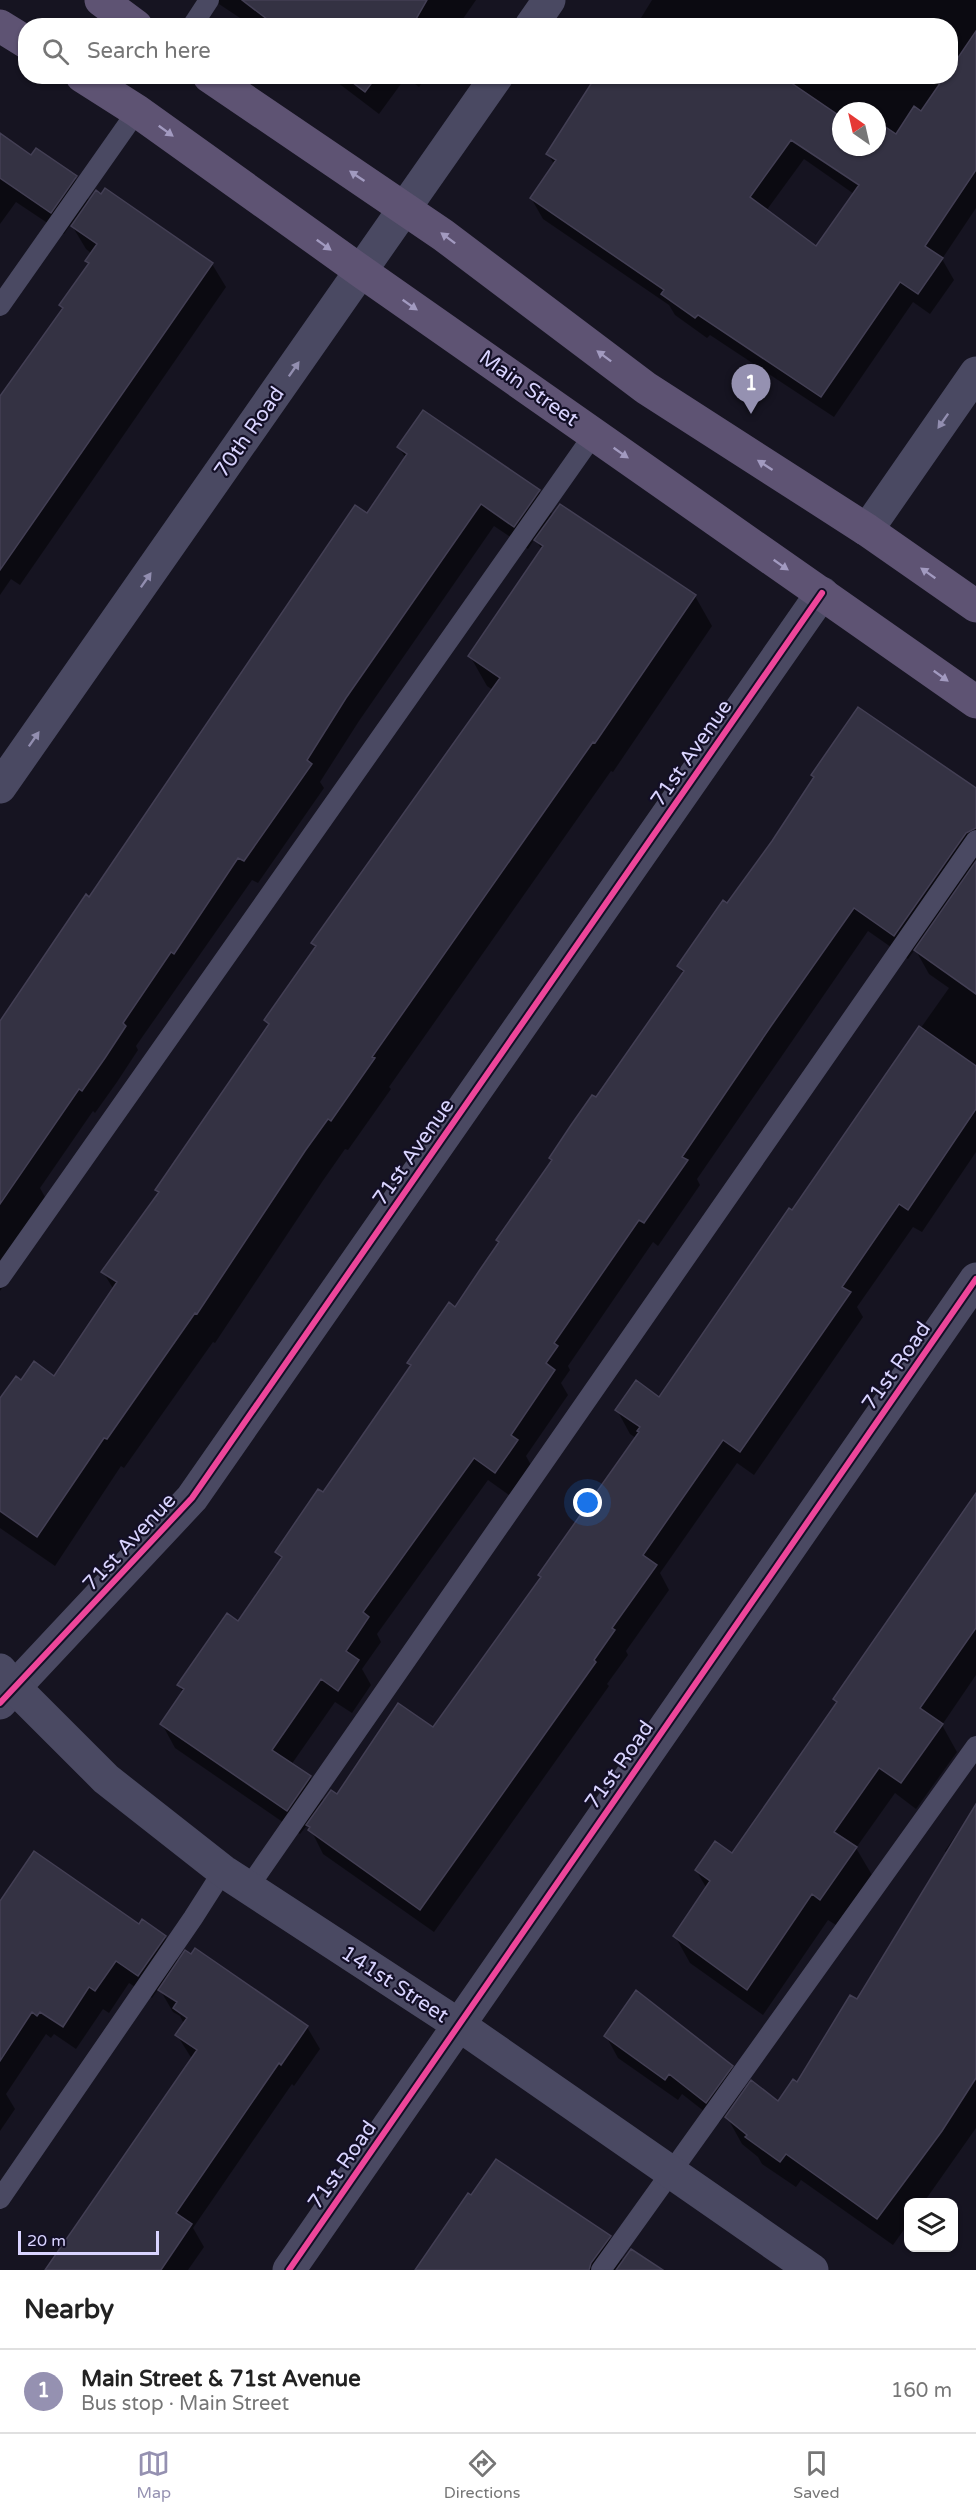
<!DOCTYPE html>
<meta charset="utf-8">
<style>
body{margin:0;font-family:"Varela Round",sans-serif;background:#f2f2f2;color:#222}
.controls{position:absolute;right:18px;bottom:18px;display:grid;overflow:hidden;border-radius:12px;box-shadow:0 2px 4px #0004}
.controls button{width:54px;height:54px;display:grid;place-items:center;padding:0;border:0;border-bottom:2px solid #e0e0e0;background:#fff;color:#222;font:30px sans-serif}
.compass{position:absolute;left:832px;top:102px;width:54px;height:54px;border-radius:50%;background:#fff;box-shadow:0 2px 4px #0004;rotate:326deg}
.scale{position:absolute;left:18px;bottom:15px;width:141px;box-sizing:border-box;padding-left:6px;border:3px solid #d9d4ff;border-top:0;font-size:16px;line-height:21px;white-space:nowrap;color:#d9d4ff;-webkit-text-stroke:4px #130f26;paint-order:stroke}
.you{position:absolute;left:588px;top:1503px;width:21px;height:21px;margin:-15px;border:4px solid #fff;border-radius:50%;background:#1a73e8;box-shadow:0 0 0 9px #1a73e833}
.badge{display:grid;place-items:center;width:39px;height:39px;border-radius:50%;background:#9591b1;color:#fff;font-size:20px;font-weight:700}
.pin{position:absolute;translate:-50% -50px;filter:drop-shadow(0 2px 3px #0008)}
.pin::after{content:'';position:absolute;top:32px;width:21px;height:18px;background:inherit;clip-path:polygon(0 0,100% 0,50% 100%)}
.list{margin:0;padding:0;list-style:none}
h2{display:flex;justify-content:space-between;align-items:center;height:78px;margin:0;padding:0 24px;font-size:26px}
h2 small{font-size:20px;font-weight:400;color:#767676}
.list li{display:grid;grid-template-columns:39px 1fr auto;gap:18px;align-items:center;box-sizing:border-box;height:84px;padding:0 24px;border-top:2px solid #e0e0e0}
.list b{display:block;font-size:22px;white-space:nowrap}
.list p{margin:0;font-size:20px;white-space:nowrap;color:#767676}
.list em{font-size:20px;font-style:normal;color:#767676}
.icon{flex:none;width:33px;height:33px;fill:none;stroke:currentColor;stroke-width:2;stroke-linecap:round;stroke-linejoin:round}
.map{position:relative;flex:none;width:976px;height:2270px;overflow:hidden}
.search{position:absolute;background:#fff;box-shadow:0 2px 4px #0004;left:18px;right:18px;top:18px;height:66px;display:flex;align-items:center;gap:15px;box-sizing:border-box;padding:0 21px;border-radius:24px;color:#767676;font-size:22px}
.sheet{height:162px;background:#fff}
nav{display:flex;justify-content:space-around;align-items:center;box-sizing:border-box;height:84px;border-top:2px solid #e0e0e0;background:#fff;font-size:16px;color:#767676}
nav a{display:grid;justify-items:center;gap:3px}
nav .on{color:#9591b1}
.map>svg:first-child{display:block}
.shadow{fill:#0007;fill-rule:evenodd}
.building{fill:#343243;stroke:#433f54;stroke-width:1.5;fill-rule:evenodd}
.lines{fill:none;stroke-linecap:round;stroke-linejoin:round}
.service{stroke:#4a4962;stroke-width:20}
.minor{stroke:#4a4962;stroke-width:33}
.tertiary{stroke:#4a4962;stroke-width:33}
.primary{stroke:#5e5373;stroke-width:33}
.cycleway-casing{stroke:#130f26;stroke-width:10}
.cycleway{stroke:#ed469a;stroke-width:6}
.oneway{fill:#a29ac0}
.oneway2{fill:#928eb0}
.labels{text-anchor:middle;stroke-width:4.5;stroke-linejoin:round;paint-order:stroke}
.street-label{font-size:21px;fill:#d9d4ff;stroke:#130f26}
</style>
<div class="map">
<svg width="976" height="2270" viewBox="0 0 976 2270">
<rect width="100%" height="100%" fill="#161421"/>
<path class="shadow" d="M 213,0 L 476,0 L 458,26 L 252,26 Z
M 652,0 L 976,0 L 976,208 L 942,259 L 954,280 L 930,314 L 913,302 L 834,417 L 710,335 L 707,338 L 675,315 L 669,305 L 543,219 L 531,198 L 554,164 L 548,154 L 598,76 L 950,76 L 950,26 L 636,26 ZM 841,111 L 877,111 L 877,147 L 841,147 ZM 804,159 L 854,194 L 817,248 L 766,211 Z
M 329,76 L 427,76 L 419,87 L 406,77 L 379,114 Z
M 0,135 L 31,157 L 75,177 L 90,202 L 102,196 L 106,190 L 212,264 L 226,287 L 20,585 L 11,579 L 0,595 L 0,397 L 64,310 L 61,305 L 90,265 L 87,261 L 92,254 L 86,249 L 71,224 L 64,234 L 16,202 L 0,224 Z
M 399,447 L 539,491 L 553,516 L 695,596 L 712,626 L 613,772 L 611,771 L 389,1087 L 391,1089 L 348,1150 L 345,1149 L 322,1182 L 215,1343 L 213,1342 L 124,1468 L 121,1466 L 55,1566 L 0,1528 L 0,1401 L 22,1382 L 55,1378 L 114,1290 L 103,1272 L 159,1194 L 157,1190 L 269,1026 L 266,1020 L 316,948 L 313,943 L 493,690 L 487,686 L 470,656 L 542,550 L 535,538 L 528,549 L 494,526 L 359,721 L 320,782 L 324,788 L 258,883 L 252,880 L 136,1046 L 138,1050 L 117,1082 L 95,1113 L 93,1111 L 40,1188 L 46,1199 L 47,1223 L 0,1291 L 0,1024 L 368,516 L 406,459 Z
M 813,775 L 976,790 L 976,1152 L 922,1232 L 913,1227 L 857,1307 L 863,1317 L 754,1475 L 737,1463 L 660,1573 L 669,1590 L 626,1651 L 628,1655 L 607,1684 L 609,1686 L 434,1932 L 323,1854 L 308,1824 L 300,1834 L 175,1748 L 162,1724 L 183,1693 L 179,1685 L 238,1623 L 282,1560 L 277,1552 L 323,1494 L 411,1367 L 409,1363 L 455,1309 L 553,1161 L 551,1158 L 597,1099 L 683,974 L 679,966 L 728,905 L 773,841 L 815,778 ZM 868,931 L 908,959 L 915,949 L 929,974 L 949,988 L 659,1399 L 617,1410 L 630,1434 L 636,1438 L 540,1575 L 542,1578 L 434,1729 L 337,1796 L 324,1802 L 310,1777 L 291,1765 L 335,1702 L 352,1713 L 371,1685 L 362,1669 L 381,1642 L 377,1634 L 488,1480 L 509,1495 L 531,1465 L 526,1456 L 568,1395 L 561,1383 L 570,1370 L 568,1366 L 653,1242 L 658,1246 L 700,1185 L 697,1179 Z
M 976,1498 L 976,1675 L 942,1725 L 957,1752 L 916,1809 L 895,1793 L 856,1848 L 872,1875 L 836,1925 L 828,1920 L 763,2015 L 690,1963 L 675,1936 L 707,1889 L 696,1870 L 733,1855 L 837,1704 L 835,1699 Z
M 964,1823 L 976,1823 L 976,2128 L 924,2202 L 908,2202 L 908,2224 L 893,2245 L 801,2180 L 796,2187 L 762,2164 L 758,2157 L 742,2144 L 727,2117 L 779,2103 L 797,2084 L 857,2001 L 947,1854 L 945,1851 Z
M 0,1903 L 139,1926 L 165,1937 L 179,1962 L 307,2027 L 320,2049 L 294,2086 L 292,2084 L 193,2228 L 204,2247 L 188,2270 L 47,2270 L 192,2059 L 177,2035 L 184,2024 L 180,2016 L 173,2012 L 159,1988 L 152,1998 L 129,1983 L 109,2013 L 103,2009 L 76,2049 L 54,2034 L 51,2038 L 46,2034 L 6,2094 L 15,2109 L 0,2131 Z
M 606,2036 L 731,2067 L 744,2088 L 719,2123 L 682,2094 L 678,2100 L 618,2058 Z
M 609,2237 L 623,2261 L 660,2270 L 428,2270 Z"/>
<path class="building" d="M 242,0 L 427,0 L 412,26 L 276,26 Z
M 976,31 L 976,170 L 925,246 L 943,258 L 918,294 L 900,282 L 821,397 L 698,315 L 695,318 L 661,294 L 664,290 L 530,198 L 556,160 L 546,154 L 596,76 L 781,76 L 841,117 L 841,147 L 877,147 L 877,129 L 881,124 L 896,134 L 914,106 L 921,111 L 945,76 L 951,76 L 951,68 ZM 791,140 L 859,185 L 816,246 L 750,197 Z
M 344,76 L 377,76 L 365,92 Z
M 0,133 L 31,155 L 36,148 L 77,176 L 51,213 L 0,178 Z
M 105,188 L 213,263 L 0,570 L 0,396 L 63,308 L 59,305 L 89,263 L 85,261 L 97,244 L 71,226 L 96,190 L 101,194 Z
M 423,410 L 540,490 L 514,527 L 481,504 L 346,698 L 307,760 L 312,764 L 244,861 L 238,858 L 174,954 L 171,952 L 123,1023 L 126,1026 L 105,1058 L 82,1091 L 79,1089 L 0,1204 L 0,1021 L 86,894 L 89,897 L 355,505 L 367,513 L 407,454 L 397,447 Z
M 560,504 L 696,595 L 595,743 L 593,742 L 372,1057 L 375,1058 L 331,1121 L 328,1119 L 305,1151 L 197,1314 L 195,1313 L 107,1439 L 104,1438 L 37,1537 L 0,1511 L 0,1398 L 16,1376 L 21,1380 L 34,1361 L 54,1376 L 117,1282 L 101,1272 L 159,1192 L 155,1190 L 269,1024 L 264,1020 L 316,946 L 311,943 L 500,678 L 468,656 L 543,546 L 534,540 Z
M 858,707 L 976,788 L 976,828 L 966,833 L 894,936 L 854,908 L 771,1026 L 682,1157 L 688,1160 L 644,1223 L 639,1220 L 554,1343 L 558,1346 L 546,1363 L 555,1370 L 511,1435 L 518,1440 L 495,1473 L 474,1458 L 363,1612 L 369,1617 L 346,1651 L 359,1660 L 338,1691 L 321,1679 L 272,1750 L 311,1776 L 287,1811 L 160,1724 L 184,1689 L 177,1685 L 227,1613 L 238,1621 L 282,1557 L 275,1552 L 318,1489 L 323,1492 L 366,1430 L 411,1365 L 407,1363 L 449,1302 L 455,1307 L 479,1271 L 499,1242 L 496,1240 L 552,1160 L 549,1158 L 571,1125 L 592,1095 L 596,1097 L 684,971 L 677,966 L 723,900 L 727,903 L 772,841 L 814,777 L 811,775 Z
M 976,861 L 976,994 L 914,950 Z
M 919,1026 L 976,1066 L 976,1109 L 908,1210 L 899,1204 L 842,1287 L 851,1292 L 740,1452 L 723,1440 L 643,1555 L 657,1565 L 612,1628 L 615,1630 L 594,1660 L 596,1662 L 420,1910 L 308,1830 L 310,1827 L 306,1825 L 331,1790 L 337,1794 L 398,1703 L 433,1727 L 541,1577 L 538,1575 L 639,1432 L 637,1431 L 640,1427 L 615,1410 L 636,1380 L 659,1397 L 789,1208 L 792,1210 Z
M 976,1493 L 976,1628 L 920,1708 L 943,1724 L 901,1783 L 879,1768 L 834,1832 L 857,1847 L 820,1900 L 812,1894 L 747,1990 L 673,1936 L 710,1881 L 695,1870 L 715,1841 L 732,1853 L 837,1702 L 833,1699 Z
M 976,1804 L 976,2078 L 942,2131 L 877,2219 L 786,2154 L 780,2162 L 745,2137 L 747,2135 L 725,2117 L 751,2080 L 778,2101 L 793,2079 L 797,2082 L 850,1995 L 857,1999 Z
M 34,1851 L 139,1924 L 142,1919 L 166,1936 L 138,1976 L 116,1961 L 95,1991 L 89,1987 L 63,2027 L 40,2012 L 37,2016 L 32,2012 L 0,2061 L 0,1901 Z
M 195,1948 L 308,2026 L 281,2065 L 279,2063 L 176,2213 L 192,2224 L 161,2270 L 45,2270 L 197,2050 L 175,2035 L 187,2018 L 173,2008 L 177,2002 L 158,1990 L 185,1950 L 191,1954 Z
M 636,1990 L 733,2066 L 706,2103 L 669,2074 L 665,2080 L 604,2036 Z
M 496,2159 L 611,2236 L 591,2263 L 589,2270 L 415,2270 L 468,2193 L 471,2195 Z
M 631,2249 L 663,2270 L 616,2270 Z"/>
<g class="lines">
<path class="service" d="M 192,26 L 209,0
M 0,306 L 137,111
M 0,1278 L 594,434
M 248,1888 L 976,840
M 0,2199 L 193,1918 L 223,1871
M 601,2270 L 976,1746"/>
<path class="minor" d="M 531,26 L 549,0
M 867,530 L 976,373
M 0,787 L 497,76
M 0,1703 L 192,1498 L 822,593
M 289,2270 L 976,1279"/>
<path class="tertiary" d="M 0,1670 L 15,1688 L 106,1779 L 223,1871 L 459,2025 L 812,2270"/>
<path class="primary" d="M 101,0 L 136,26
M 0,26 L 26,42
M 82,76 L 137,111 L 362,272 L 976,702
M 209,76 L 443,235 L 646,388 L 867,530 L 976,606"/>
<g class="cycleway-casing">
<path id="cycleway" d="M 0,1703 L 192,1498 L 822,593
M 289,2270 L 976,1279"/>
</g>
<use href="#cycleway" class="cycleway"/>
</g>
<defs><path id="oneway-solid" d="M-6-.8H1V-3.2L6.5 0L1 3.2V.8H-6Z" transform="scale(1.5)"/></defs>
<g class="oneway">
<use href="#oneway-solid" transform="translate(166 131) rotate(36)"/>
<use href="#oneway-solid" transform="translate(357 176) rotate(-146)"/>
<use href="#oneway-solid" transform="translate(448 238) rotate(-143)"/>
<use href="#oneway-solid" transform="translate(324 245) rotate(36)"/>
<use href="#oneway-solid" transform="translate(410 305) rotate(35)"/>
<use href="#oneway-solid" transform="translate(604 356) rotate(-143)"/>
<use href="#oneway-solid" transform="translate(621 453) rotate(35)"/>
<use href="#oneway-solid" transform="translate(765 465) rotate(-147)"/>
<use href="#oneway-solid" transform="translate(781 565) rotate(35)"/>
<use href="#oneway-solid" transform="translate(928 573) rotate(-145)"/>
<use href="#oneway-solid" transform="translate(941 676) rotate(36)"/>
</g>
<g class="oneway2">
<use href="#oneway-solid" transform="translate(294 369) rotate(-55)"/>
<use href="#oneway-solid" transform="translate(943 421) rotate(125)"/>
<use href="#oneway-solid" transform="translate(146 580) rotate(-55)"/>
<use href="#oneway-solid" transform="translate(34 739) rotate(-55)"/>
</g>
<g class="labels">
<g class="street-label">
<text transform="translate(529 388) rotate(35)" y="7">Main Street</text>
<text transform="translate(249 432) rotate(-55)" y="7">70th Road</text>
<text transform="translate(691 753) rotate(-55)" y="7">71st Avenue</text>
<text transform="translate(413 1152) rotate(-55)" y="7">71st Avenue</text>
<text transform="translate(896 1366) rotate(-55)" y="7">71st Road</text>
<text transform="translate(129 1542) rotate(-47)" y="7">71st Avenue</text>
<text transform="translate(619 1765) rotate(-55)" y="7">71st Road</text>
<text transform="translate(395 1984) rotate(33)" y="7">141st Street</text>
<text transform="translate(342 2165) rotate(-55)" y="7">71st Road</text>
</g>
</g>
</svg>
<div class="controls">
<button><svg class="icon" aria-label="layers" viewBox="0 0 24 24"><path d="M12 4l9 5-9 5-9-5zM3 14l9 5 9-5"/></svg></button>
</div>
<svg class="compass" viewBox="-18 -18 36 36"><path d="M0-13l5 13h-10z" fill="#e53935"/><path d="M0 13l5-13h-10z" fill="#767676"/></svg>
<div class="scale">20 m</div>
<div class="you"></div>
<div class="pin badge" style="left:751px;top:414px">1</div>
<div class="search"><svg class="icon" aria-label="search" viewBox="0 0 24 24"><circle cx="10" cy="10" r="6"/><path d="M15 15l6 6"/></svg>Search here</div>
</div>
<section class="sheet">
<h2>Nearby<small></small></h2>
<ul class="list">
<li><span class="badge">1</span><div><b>Main Street &amp; 71st Avenue</b><p>Bus stop · Main Street</p></div><em>160 m</em></li>
</ul>
</section>
<nav>
<a class="on"><svg class="icon" aria-label="map" viewBox="0 0 24 24"><path d="M3 6l6-2 6 2 6-2v14l-6 2-6-2-6 2zM9 4v14M15 6v14"/></svg>Map</a>
<a><svg class="icon" aria-label="directions" viewBox="0 0 24 24"><path d="M12 3l9 9-9 9-9-9zM9 14v-3h6M13 9l2 2-2 2"/></svg>Directions</a>
<a><svg class="icon" aria-label="saved" viewBox="0 0 24 24"><path d="M7 4h10v16l-5-4-5 4z"/></svg>Saved</a>
</nav>
